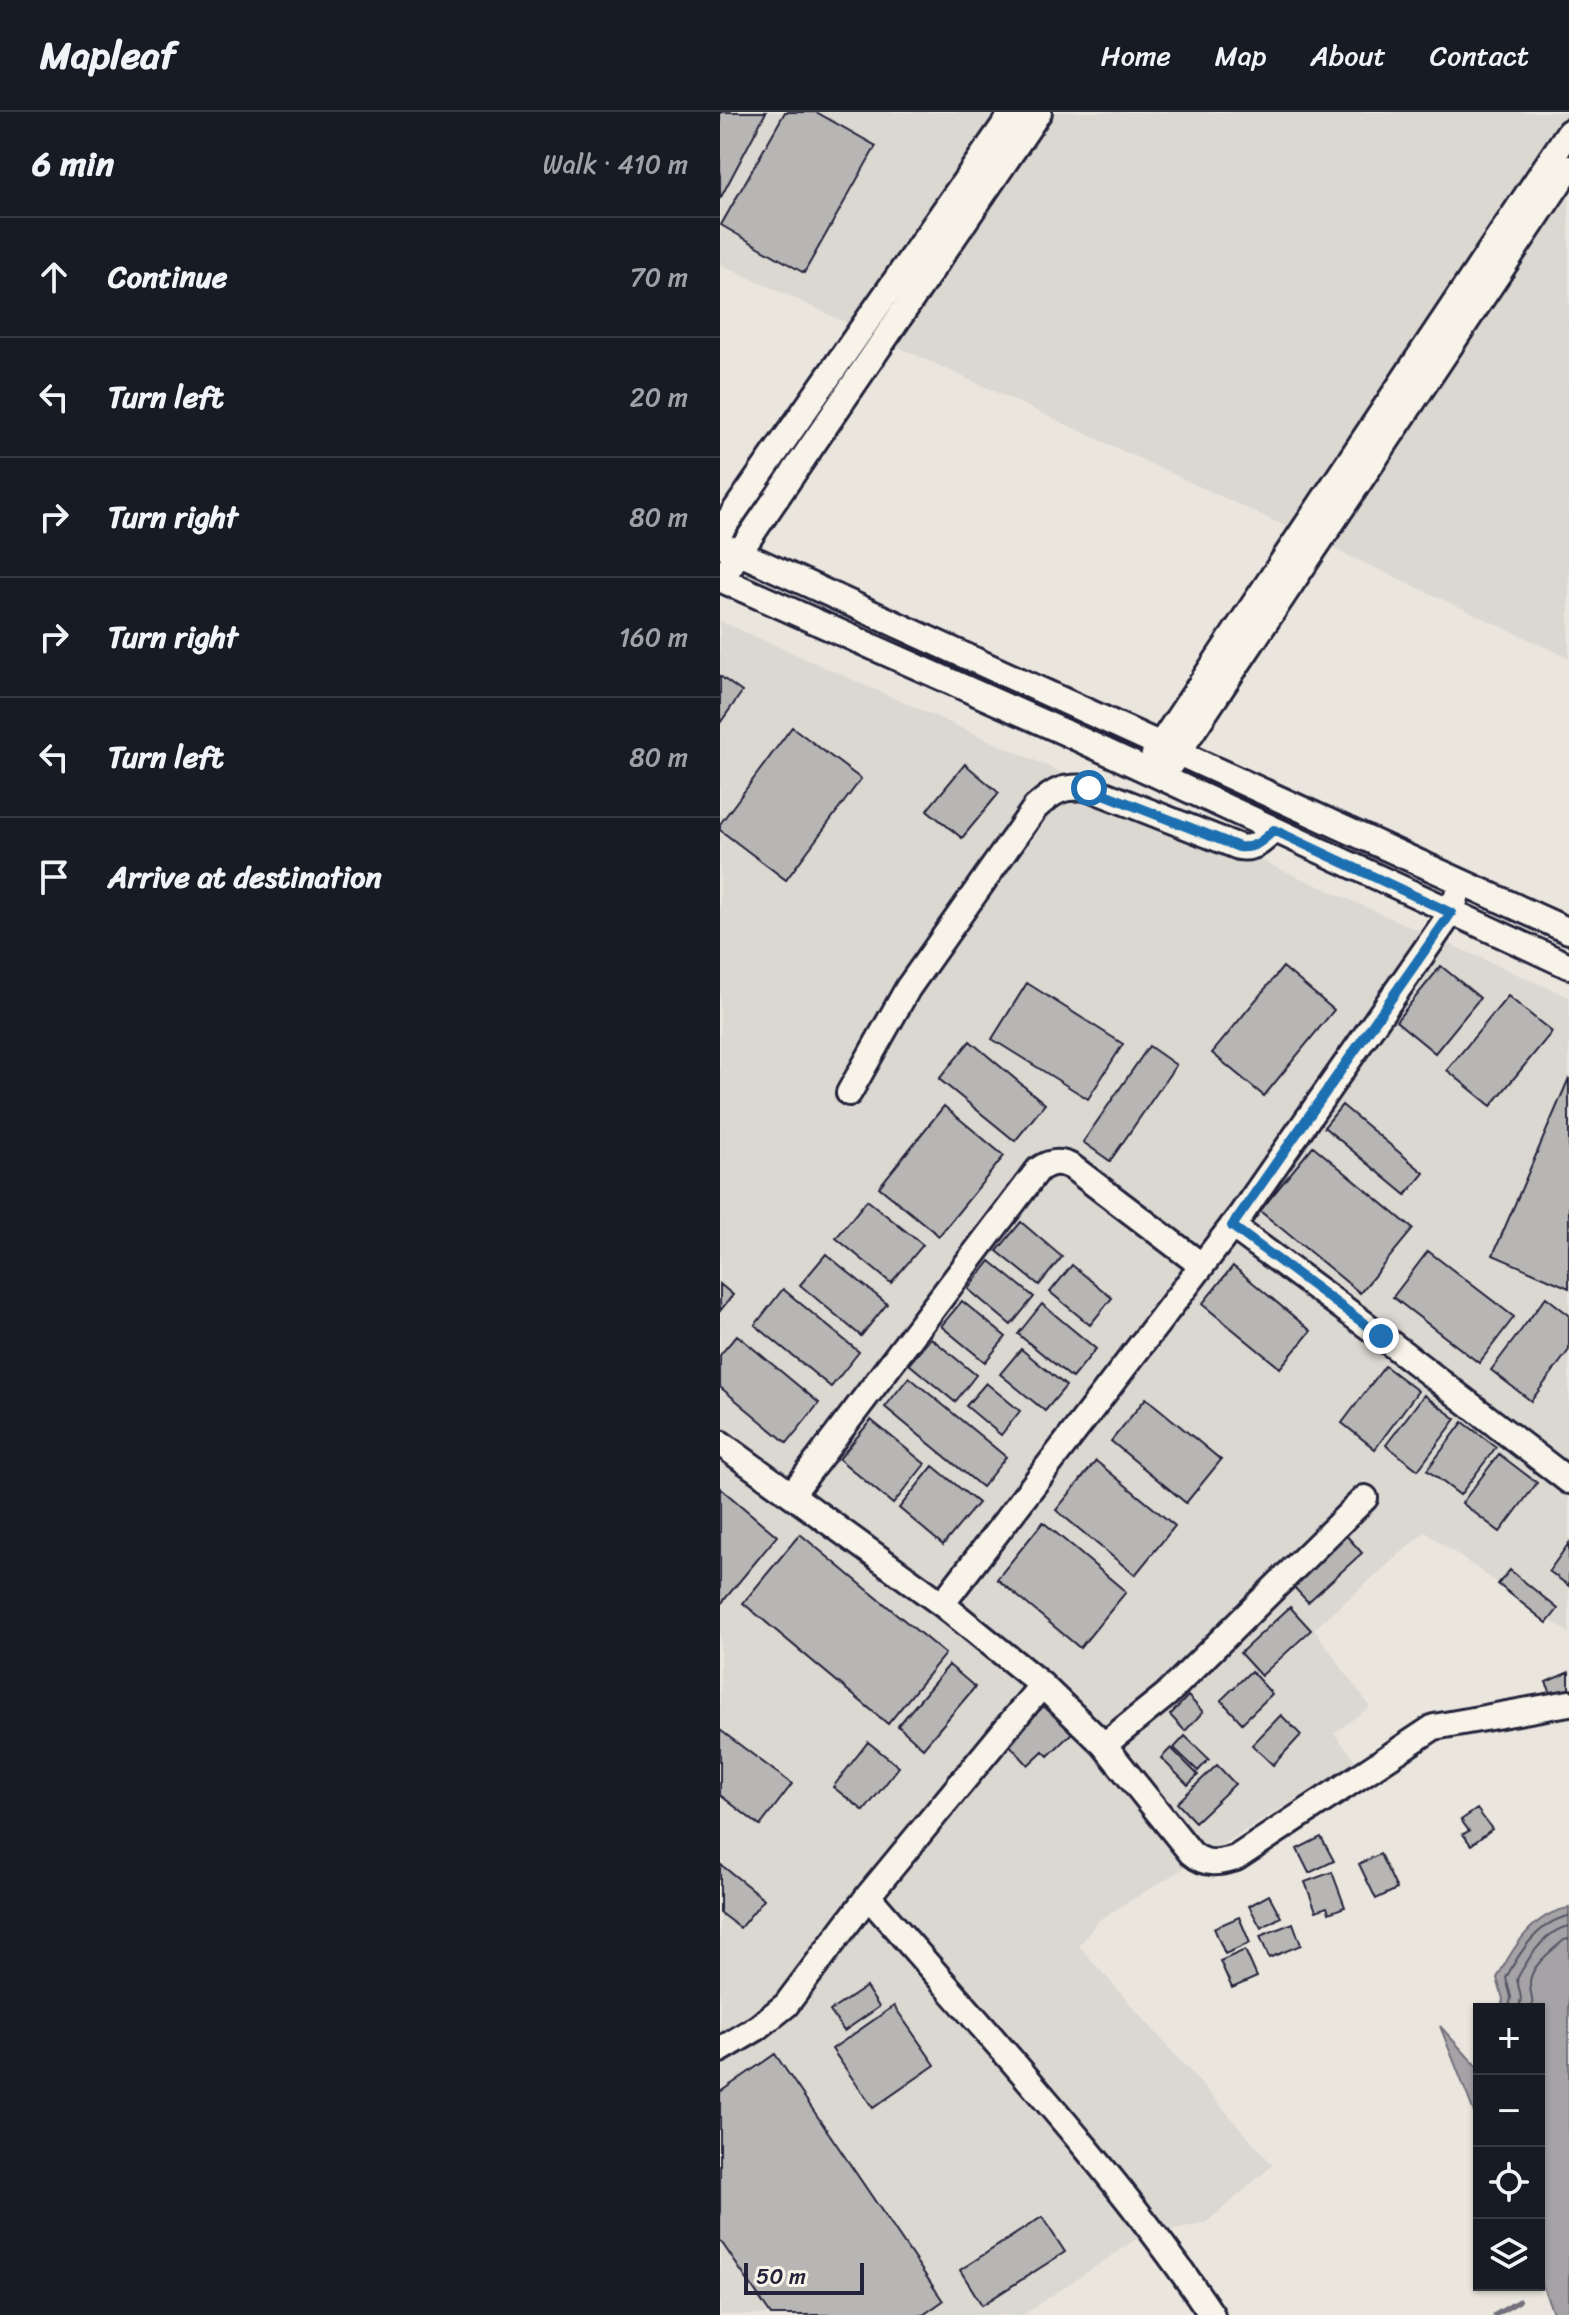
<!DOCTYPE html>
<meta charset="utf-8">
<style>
body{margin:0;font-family:Sriracha,sans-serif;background:#242831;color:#f1f3f6}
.controls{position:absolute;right:24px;bottom:24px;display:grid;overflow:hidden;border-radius:0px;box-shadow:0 2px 6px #0004}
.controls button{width:72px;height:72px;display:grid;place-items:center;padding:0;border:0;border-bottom:2px solid #363941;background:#171b24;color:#f1f3f6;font:40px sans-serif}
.scale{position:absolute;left:24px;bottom:20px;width:120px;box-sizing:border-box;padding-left:8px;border:4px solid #22223b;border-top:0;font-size:22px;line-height:28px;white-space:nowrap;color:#22223b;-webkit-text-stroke:6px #f7f3e8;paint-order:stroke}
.stop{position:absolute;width:24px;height:24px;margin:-18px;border:6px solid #1f6fb2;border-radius:50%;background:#fff}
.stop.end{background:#1f6fb2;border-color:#fff;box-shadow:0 2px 8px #0008}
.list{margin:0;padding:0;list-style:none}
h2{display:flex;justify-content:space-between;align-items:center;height:104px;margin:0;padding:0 32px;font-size:34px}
h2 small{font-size:26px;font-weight:400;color:#9ea1a6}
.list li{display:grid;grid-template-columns:52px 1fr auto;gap:24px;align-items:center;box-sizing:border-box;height:120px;padding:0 32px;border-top:2px solid #363941}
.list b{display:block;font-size:30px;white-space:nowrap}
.list em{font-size:26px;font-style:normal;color:#9ea1a6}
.icon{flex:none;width:44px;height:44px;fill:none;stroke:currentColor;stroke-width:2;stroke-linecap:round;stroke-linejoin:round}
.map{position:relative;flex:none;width:849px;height:2203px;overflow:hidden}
header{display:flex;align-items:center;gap:48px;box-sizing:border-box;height:112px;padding:0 40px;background:#171b24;border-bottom:2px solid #363941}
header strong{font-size:38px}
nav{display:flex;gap:44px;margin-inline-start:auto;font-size:28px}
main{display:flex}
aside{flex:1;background:#171b24}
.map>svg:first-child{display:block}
.built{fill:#dbd8d2}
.water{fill:#a6a3a6;stroke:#716f7b;stroke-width:2}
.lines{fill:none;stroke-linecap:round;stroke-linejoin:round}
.shore{stroke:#575666;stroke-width:2}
.stream{stroke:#716f7b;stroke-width:5}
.building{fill:#b8b6b5;stroke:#22223b;stroke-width:2}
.minor-casing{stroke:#22223b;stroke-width:30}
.minor{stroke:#f7f3e8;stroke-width:24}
.route{stroke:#1f6fb2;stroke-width:10}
</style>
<header>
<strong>Mapleaf</strong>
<nav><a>Home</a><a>Map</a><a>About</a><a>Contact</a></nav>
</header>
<main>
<aside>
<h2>6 min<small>Walk · 410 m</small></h2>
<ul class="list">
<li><svg class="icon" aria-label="ahead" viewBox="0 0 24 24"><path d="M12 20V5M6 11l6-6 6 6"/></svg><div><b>Continue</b></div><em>70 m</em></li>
<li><svg class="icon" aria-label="left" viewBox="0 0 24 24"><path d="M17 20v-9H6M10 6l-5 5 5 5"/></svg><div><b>Turn left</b></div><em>20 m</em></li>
<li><svg class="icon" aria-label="right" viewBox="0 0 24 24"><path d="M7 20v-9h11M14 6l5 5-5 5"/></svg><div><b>Turn right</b></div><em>80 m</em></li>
<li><svg class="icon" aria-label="right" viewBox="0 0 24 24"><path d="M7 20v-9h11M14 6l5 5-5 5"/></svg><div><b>Turn right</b></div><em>160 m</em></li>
<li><svg class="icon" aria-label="left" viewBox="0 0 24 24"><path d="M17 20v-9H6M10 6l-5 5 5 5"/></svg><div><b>Turn left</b></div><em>80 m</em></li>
<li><svg class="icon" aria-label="arrive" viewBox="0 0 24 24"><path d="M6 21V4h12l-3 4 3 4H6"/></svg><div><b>Arrive at destination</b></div></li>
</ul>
</aside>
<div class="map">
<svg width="849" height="2203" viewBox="0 0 849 2203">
<rect width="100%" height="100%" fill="#eae6de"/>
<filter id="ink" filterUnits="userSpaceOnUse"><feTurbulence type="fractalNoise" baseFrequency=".0125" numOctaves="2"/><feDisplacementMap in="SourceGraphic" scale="16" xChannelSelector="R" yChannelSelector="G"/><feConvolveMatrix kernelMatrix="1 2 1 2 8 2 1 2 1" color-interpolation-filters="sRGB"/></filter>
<g filter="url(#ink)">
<path class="built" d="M 0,0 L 849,0 L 849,546 L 0,152 Z
M 0,509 L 849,885 L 849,1521 L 705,1420 L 594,1517 L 650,1595 L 614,1621 L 646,1662 L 594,1700 L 580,1685 L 379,1808 L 359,1834 L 553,2053 L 486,2111 L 418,2126 L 303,2203 L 0,2203 Z"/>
<path class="water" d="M 849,1796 L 849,2203 L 834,2203 L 819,2165 L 819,1897 L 781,1897 L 783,1887 L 777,1866 C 793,1836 813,1801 849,1796 Z
M 720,1914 L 759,1957 L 759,2013 Z"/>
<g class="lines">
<path class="shore" d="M 789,1897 L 791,1885 L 786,1866 C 799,1841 819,1809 849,1804
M 799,1897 L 801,1886 L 797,1867 C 807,1848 825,1818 849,1814
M 812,1897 C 814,1887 809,1879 810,1870 C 811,1853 833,1838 844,1828 L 849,1827"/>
<path class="stream" d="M 775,2203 L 799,2189"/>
</g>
<path class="building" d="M 0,0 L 46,0 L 0,87 Z
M 65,0 L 96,0 L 156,34 L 84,161 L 1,113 Z
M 0,564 L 22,580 L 0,611 Z
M 72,615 L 141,667 L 66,768 L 0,718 L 0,712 Z
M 245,652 L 279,681 L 242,726 L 207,698 Z
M 721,854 L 760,886 L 715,941 L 676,909 Z
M 563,855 L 614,898 L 544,984 L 492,941 Z
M 307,871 L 403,932 L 368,987 L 272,927 Z
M 788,884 L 832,920 L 771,994 L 727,958 Z
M 250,929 L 325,992 L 295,1029 L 219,967 Z
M 429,934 L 456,953 L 390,1049 L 363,1030 Z
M 849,966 L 849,1176 L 773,1143 Z
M 622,993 L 704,1061 L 686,1083 L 604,1015 Z
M 224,994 L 284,1044 L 219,1124 L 159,1075 Z
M 593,1034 L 693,1117 L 640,1181 L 540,1099 Z
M 147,1088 L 203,1133 L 171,1171 L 116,1126 Z
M 301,1110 L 342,1145 L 319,1173 L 277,1139 Z
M 708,1139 L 794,1205 L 759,1251 L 673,1185 Z
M 106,1142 L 167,1192 L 141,1224 L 80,1173 Z
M 270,1149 L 314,1185 L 291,1213 L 248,1177 Z
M 352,1153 L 392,1186 L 370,1213 L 330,1180 Z
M 513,1154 L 591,1219 L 560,1256 L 482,1192 Z
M 0,1172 L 13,1183 L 0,1199 Z
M 63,1177 L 139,1240 L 111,1275 L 35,1213 Z
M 826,1185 L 849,1203 L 849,1238 L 811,1289 L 771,1258 Z
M 242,1189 L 286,1225 L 265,1250 L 221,1214 Z
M 322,1192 L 376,1237 L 352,1266 L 298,1222 Z
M 17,1223 L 99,1291 L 67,1331 L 0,1275 L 0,1243 Z
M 211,1226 L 256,1263 L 235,1290 L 189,1252 Z
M 301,1237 L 346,1274 L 325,1299 L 280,1262 Z
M 665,1254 L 698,1279 L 655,1337 L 622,1311 Z
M 189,1265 L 286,1345 L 262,1375 L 165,1295 Z
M 266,1271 L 300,1299 L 281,1323 L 246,1294 Z
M 704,1283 L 736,1307 L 698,1358 L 666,1333 Z
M 426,1286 L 501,1348 L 466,1391 L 391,1329 Z
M 151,1308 L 205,1352 L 173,1392 L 119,1347 Z
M 743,1310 L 776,1335 L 740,1383 L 707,1358 Z
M 779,1342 L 817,1371 L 780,1420 L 742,1391 Z
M 376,1349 L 455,1414 L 415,1463 L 336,1398 Z
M 213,1354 L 258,1391 L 223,1433 L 179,1396 Z
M 0,1376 L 57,1424 L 0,1493 Z
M 323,1410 L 406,1480 L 360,1536 L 277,1467 Z
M 80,1422 L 225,1542 L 168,1612 L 23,1491 Z
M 625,1422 L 642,1441 L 588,1490 L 571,1472 Z
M 849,1431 L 849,1474 L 829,1459 Z
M 790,1458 L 838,1497 L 827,1511 L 778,1472 Z
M 570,1495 L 591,1518 L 541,1564 L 520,1541 Z
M 229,1553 L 255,1575 L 203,1636 L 178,1614 Z
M 531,1559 L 552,1582 L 522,1611 L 501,1588 Z
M 849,1560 L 849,1581 L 834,1588 L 826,1570 Z
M 468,1584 L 483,1600 L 465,1619 L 450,1603 Z
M 329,1589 L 356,1617 L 328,1644 L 323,1639 L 308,1653 L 287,1630 Z
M 561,1603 L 581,1623 L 553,1653 L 532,1633 Z
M 0,1618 L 72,1672 L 40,1714 L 0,1683 Z
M 465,1624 L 489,1647 L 478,1659 L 454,1636 Z
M 148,1630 L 179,1655 L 144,1699 L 113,1675 Z
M 451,1636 L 478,1663 L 468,1673 L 441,1646 Z
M 497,1653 L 515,1672 L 475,1710 L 457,1691 Z
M 757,1697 L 772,1717 L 751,1733 L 743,1722 L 749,1719 L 741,1708 Z
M 601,1725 L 614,1749 L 589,1761 L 577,1737 Z
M 660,1742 L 677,1777 L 656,1787 L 639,1752 Z
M 0,1752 L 44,1787 L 20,1816 L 0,1801 Z
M 612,1760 L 625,1795 L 609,1801 L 607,1795 L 596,1799 L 585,1770 Z
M 549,1783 L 561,1805 L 541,1816 L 529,1794 Z
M 519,1805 L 530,1831 L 505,1842 L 494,1816 Z
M 573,1811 L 581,1833 L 549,1846 L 540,1824 Z
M 525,1838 L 537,1865 L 512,1876 L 500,1849 Z
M 146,1875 L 159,1895 L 124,1919 L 110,1899 Z
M 174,1894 L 215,1953 L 153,1996 L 112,1937 Z
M 55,1942 L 223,2189 L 203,2203 L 51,2203 L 0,2128 L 0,1980 Z
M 322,2105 L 345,2140 L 262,2193 L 240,2158 Z"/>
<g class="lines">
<g class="minor-casing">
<path id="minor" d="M 0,420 L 293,0
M 0,432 L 849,819
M 10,454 L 319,0
M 0,467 L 344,620 L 849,854
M 434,642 L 849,20
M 450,653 L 849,56
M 129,981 L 188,876 L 315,696 C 335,678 342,674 369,676 L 519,735 C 535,738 543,728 554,718
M 512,1114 L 661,1224 L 849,1369
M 0,1331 L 222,1492 L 322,1573 L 384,1633 L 471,1741 C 486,1754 499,1751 516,1746 L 714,1615 L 849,1591
M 72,1382 L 318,1058 C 329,1050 339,1048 352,1055 L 481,1153
M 222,1492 L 520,1104 L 731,801 L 736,786
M 384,1633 L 446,1583 L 645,1386
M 148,1784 C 266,1921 391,2053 492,2203
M 0,1938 L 37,1916 L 66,1893 L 148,1784 L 322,1573"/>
</g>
<use href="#minor" class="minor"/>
</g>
</g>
<g class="lines" filter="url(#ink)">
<path class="route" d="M 369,676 L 519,735 C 535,737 543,728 554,718 L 731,801 L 512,1114 L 661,1224"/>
</g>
</svg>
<div class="controls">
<button>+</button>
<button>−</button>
<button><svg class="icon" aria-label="locate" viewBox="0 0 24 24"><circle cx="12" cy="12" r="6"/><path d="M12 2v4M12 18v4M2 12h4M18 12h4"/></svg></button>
<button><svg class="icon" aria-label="layers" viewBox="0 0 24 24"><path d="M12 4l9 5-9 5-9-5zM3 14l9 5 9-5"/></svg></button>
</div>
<div class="scale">50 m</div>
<div class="stop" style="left:369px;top:676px"></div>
<div class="stop end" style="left:661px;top:1224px"></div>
</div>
</main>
